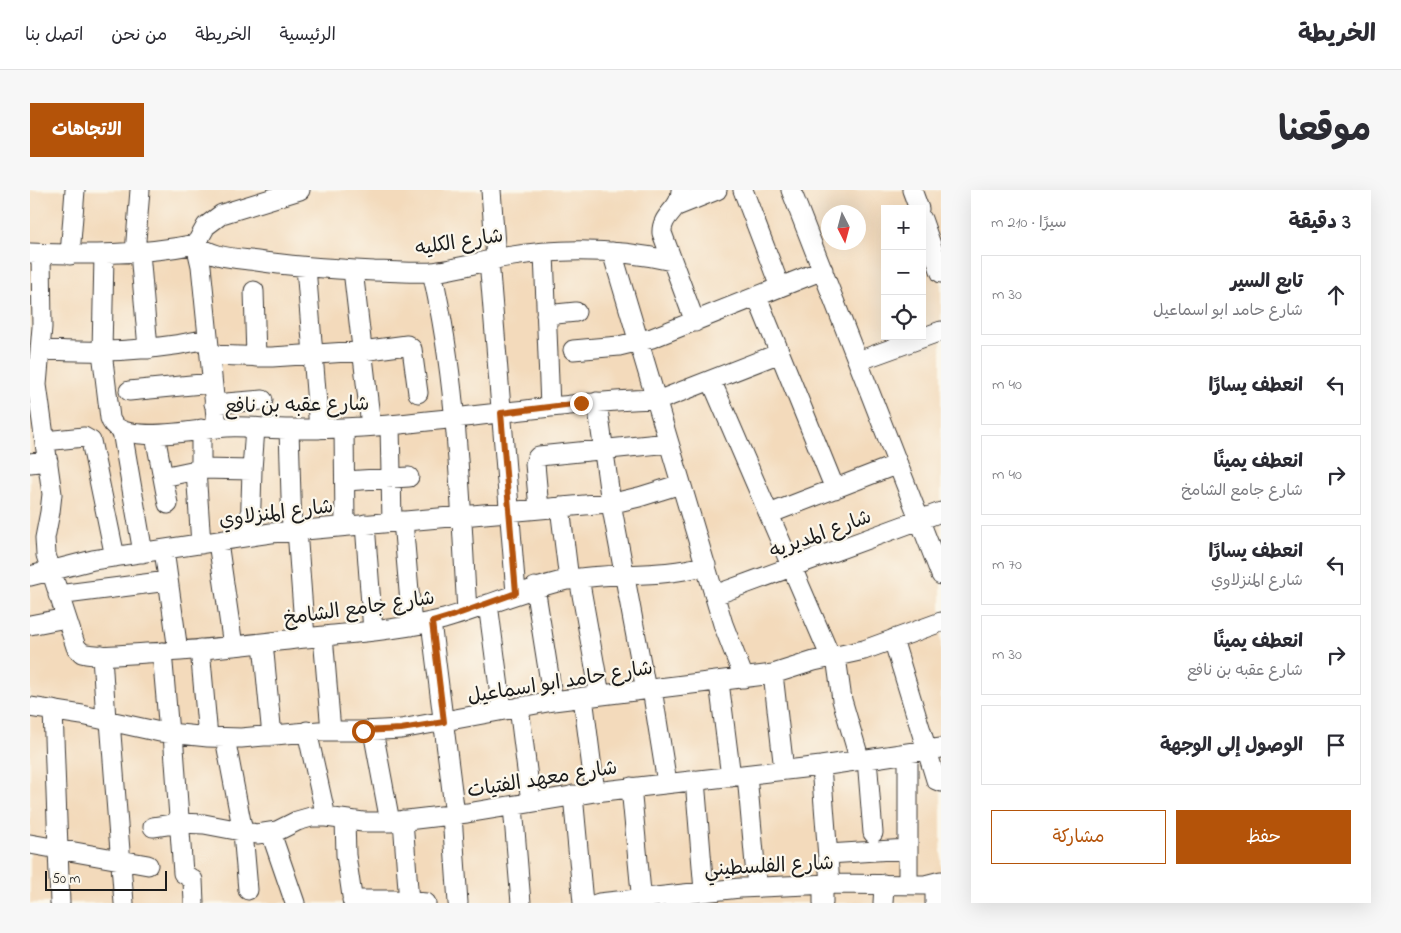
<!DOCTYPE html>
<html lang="ar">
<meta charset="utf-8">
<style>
body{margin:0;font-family:"Indie Flower","Playpen Sans Arabic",sans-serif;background:#f7f7f7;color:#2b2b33;direction:rtl}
.controls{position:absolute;right:15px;top:15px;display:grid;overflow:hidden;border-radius:0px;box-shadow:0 5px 20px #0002}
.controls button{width:45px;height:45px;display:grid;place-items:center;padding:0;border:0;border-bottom:1px solid #e1e1e2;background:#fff;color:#2b2b33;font:25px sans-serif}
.compass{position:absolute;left:791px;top:15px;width:45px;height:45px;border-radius:50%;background:#fff;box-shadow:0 5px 20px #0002;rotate:174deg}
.scale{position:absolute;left:15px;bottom:12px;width:122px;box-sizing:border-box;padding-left:5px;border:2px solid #1c1c1c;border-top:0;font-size:14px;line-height:18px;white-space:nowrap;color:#1c1c1c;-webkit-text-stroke:4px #fbf7ec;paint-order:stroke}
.stop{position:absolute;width:15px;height:15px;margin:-11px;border:4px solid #b45309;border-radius:50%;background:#fff}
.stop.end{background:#b45309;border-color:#fff;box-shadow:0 1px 5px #0008}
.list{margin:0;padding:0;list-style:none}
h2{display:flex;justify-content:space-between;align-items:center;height:65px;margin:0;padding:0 20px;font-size:21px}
h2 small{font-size:16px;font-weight:400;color:#7c7c81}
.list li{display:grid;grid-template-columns:32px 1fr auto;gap:15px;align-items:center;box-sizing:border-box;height:80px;margin:0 10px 10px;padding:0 10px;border:1px solid #e1e1e2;border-radius:0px}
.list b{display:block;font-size:19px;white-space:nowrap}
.list p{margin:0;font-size:16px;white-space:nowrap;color:#7c7c81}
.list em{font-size:16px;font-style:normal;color:#7c7c81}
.actions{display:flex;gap:10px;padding:15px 20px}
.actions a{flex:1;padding:11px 0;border:1px solid #b45309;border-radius:0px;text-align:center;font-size:18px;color:#b45309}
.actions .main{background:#b45309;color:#fff}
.icon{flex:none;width:28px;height:28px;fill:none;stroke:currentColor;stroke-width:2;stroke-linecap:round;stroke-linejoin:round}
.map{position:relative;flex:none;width:911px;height:713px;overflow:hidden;direction:ltr;border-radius:0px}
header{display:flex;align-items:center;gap:30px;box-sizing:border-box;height:70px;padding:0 25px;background:#fff;border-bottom:1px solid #e1e1e2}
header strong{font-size:24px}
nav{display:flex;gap:28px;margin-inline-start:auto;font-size:18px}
.intro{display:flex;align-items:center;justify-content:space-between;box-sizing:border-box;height:120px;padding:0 30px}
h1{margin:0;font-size:35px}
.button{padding:12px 22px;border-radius:0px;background:#b45309;color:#fff;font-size:18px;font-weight:700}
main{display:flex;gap:30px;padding:0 30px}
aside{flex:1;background:#fff;border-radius:0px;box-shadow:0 5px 20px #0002}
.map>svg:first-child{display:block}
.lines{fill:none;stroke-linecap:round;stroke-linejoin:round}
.minor-casing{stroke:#3c3834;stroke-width:21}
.minor{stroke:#fff;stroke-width:19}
.route{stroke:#b45309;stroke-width:6}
.labels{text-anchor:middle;stroke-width:4.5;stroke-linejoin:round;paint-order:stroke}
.street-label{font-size:20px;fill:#1c1c1c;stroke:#fbf7ec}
</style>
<header>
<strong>الخريطة</strong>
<nav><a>الرئيسية</a><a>الخريطة</a><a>من نحن</a><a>اتصل بنا</a></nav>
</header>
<div class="intro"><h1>موقعنا</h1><a class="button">الاتجاهات</a></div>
<main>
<aside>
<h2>3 دقيقة<small>سيرًا · 210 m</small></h2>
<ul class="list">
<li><svg class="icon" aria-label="ahead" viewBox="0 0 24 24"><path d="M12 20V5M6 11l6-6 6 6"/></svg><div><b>تابع السير</b><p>شارع حامد ابو اسماعيل</p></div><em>30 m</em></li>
<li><svg class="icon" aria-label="left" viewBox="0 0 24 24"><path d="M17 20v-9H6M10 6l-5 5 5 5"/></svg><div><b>انعطف يسارًا</b></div><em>40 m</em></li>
<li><svg class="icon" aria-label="right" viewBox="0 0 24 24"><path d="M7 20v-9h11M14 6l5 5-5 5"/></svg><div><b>انعطف يمينًا</b><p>شارع جامع الشامخ</p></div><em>40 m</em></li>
<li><svg class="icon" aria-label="left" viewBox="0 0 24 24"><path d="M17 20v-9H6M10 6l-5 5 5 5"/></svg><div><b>انعطف يسارًا</b><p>شارع المنزلاوي</p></div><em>70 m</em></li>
<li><svg class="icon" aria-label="right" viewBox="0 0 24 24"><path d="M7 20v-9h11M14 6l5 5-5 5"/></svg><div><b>انعطف يمينًا</b><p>شارع عقبه بن نافع</p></div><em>30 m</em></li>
<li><svg class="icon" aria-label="arrive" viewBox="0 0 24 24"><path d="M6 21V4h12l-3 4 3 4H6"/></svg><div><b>الوصول إلى الوجهة</b></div></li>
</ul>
<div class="actions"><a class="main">حفظ</a><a>مشاركة</a></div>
</aside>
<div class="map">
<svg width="911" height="713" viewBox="0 0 911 713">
<rect width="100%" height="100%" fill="#fbf7ec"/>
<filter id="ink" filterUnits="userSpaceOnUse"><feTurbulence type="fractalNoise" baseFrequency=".02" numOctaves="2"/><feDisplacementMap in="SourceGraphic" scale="10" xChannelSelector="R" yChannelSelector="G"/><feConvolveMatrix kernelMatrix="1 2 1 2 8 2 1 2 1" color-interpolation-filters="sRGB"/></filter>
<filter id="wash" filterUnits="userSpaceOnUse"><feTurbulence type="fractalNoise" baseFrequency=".0096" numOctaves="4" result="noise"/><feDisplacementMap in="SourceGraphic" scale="20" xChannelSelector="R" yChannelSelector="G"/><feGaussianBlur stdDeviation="1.12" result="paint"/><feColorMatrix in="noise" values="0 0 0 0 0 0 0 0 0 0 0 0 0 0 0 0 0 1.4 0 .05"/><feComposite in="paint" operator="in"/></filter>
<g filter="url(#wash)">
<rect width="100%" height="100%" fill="#f3dabb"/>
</g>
<g filter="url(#ink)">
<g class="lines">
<g class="minor-casing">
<path id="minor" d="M 461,0 L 466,69
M 651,0 C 651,20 631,24 632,43 L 665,132
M 713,0 L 750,97
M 761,0 L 911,385
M 882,0 L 889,19
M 647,16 L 687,0
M 892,29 L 911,83
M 166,54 C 182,68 206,68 227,71 C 266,77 305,79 344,81 C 363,81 382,83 401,82 C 426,80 451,71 476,67 C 530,58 588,59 642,71
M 166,54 L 171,76 L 187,237
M 166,54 L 176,36 L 192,24 L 270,0
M 110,62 L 118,159
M 582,62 L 693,434 L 714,488
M 0,63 C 56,65 111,65 166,54
M 105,63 L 110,0
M 514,63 L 520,217
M 11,64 L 12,137 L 7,195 L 22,304 L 20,322 L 15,348 L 16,365 L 46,457 L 52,463 C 71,468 96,464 116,463 C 175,461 235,452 294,446 C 334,442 374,439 414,429 C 455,417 494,399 537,390 C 583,381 630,389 676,375
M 40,65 L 45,0
M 74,65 L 72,162 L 80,228 C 88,258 173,238 197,237 C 218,236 240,239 261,239 C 294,239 326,238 359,235 C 448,227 537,212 626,209
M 459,70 L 486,403
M 276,77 L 289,239
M 323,80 L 341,236
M 402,82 C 428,193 430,308 437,421
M 224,101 L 226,167
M 727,107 L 805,299
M 516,125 L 546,122
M 10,159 C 67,164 122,161 178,149
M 543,160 L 589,156 L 622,148 L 793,80
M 180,165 L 242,167 L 332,161 L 377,155 L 382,159 L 388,203
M 828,171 L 911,141
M 681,190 L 801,468
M 99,201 L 182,193
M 627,211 L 750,163
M 567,212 L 581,313 L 616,500
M 184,214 L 233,210
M 360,235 L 362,332
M 314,238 L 315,336
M 171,239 L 171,279
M 259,239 L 262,340
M 92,241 L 113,363
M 125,245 L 138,314
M 15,251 L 54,247 L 61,251 L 85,367
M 0,273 L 18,271
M 166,280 L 171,354
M 133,287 L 171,279 L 222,280
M 315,291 L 379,287
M 530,317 L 539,390
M 509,319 L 505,274 L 507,268 L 509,266 L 639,253
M 739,324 L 868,274
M 373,331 L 382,436
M 335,334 L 343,441
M 267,340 L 275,448
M 220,346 L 222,280 L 225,238
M 188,352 L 203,456
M 134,360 L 148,461
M 0,386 L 63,370 L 241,343 L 588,312 L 609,307 L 651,294
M 549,388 L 570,505
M 505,397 L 523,511
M 28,405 L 138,391
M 685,405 L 911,322
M 458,414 L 472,520
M 401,432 L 425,625
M 0,435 L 36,428
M 293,446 L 301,541
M 863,449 L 906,590 L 911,592
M 233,453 L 242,546
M 170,459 L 178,547
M 132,462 L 139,543
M 72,465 L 76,530
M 806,467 L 812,510 L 830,571
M 743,484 L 754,580
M 689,492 L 701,587
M 622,499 L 637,593
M 553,507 L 565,602
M 0,517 L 52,525 L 130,542 L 178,547 L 211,548 L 289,541 L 333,541 L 371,539 L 523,511 L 743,484 L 784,471 L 834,460 L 911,432
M 489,517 L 501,612
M 23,520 L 30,713
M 80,531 L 94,713
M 277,541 L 296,627
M 343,541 L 360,632
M 143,544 L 153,683 L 163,690 L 164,713
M 195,548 L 213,642 L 218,700
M 837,569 L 843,643
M 791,576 L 800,694
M 717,585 L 727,697
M 665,590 L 674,701
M 601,597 L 612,713
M 543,605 L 553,713
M 483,616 L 491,713
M 422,625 L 428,713
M 315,630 L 316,665 L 323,713
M 373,630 L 379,713
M 123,637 L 150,633 L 174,634 L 227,644 L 247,641 L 267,631 L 281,627 L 296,627 L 333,632 L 360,632 L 437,623 L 565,602 L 791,576 L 911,558
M 241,643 L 265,713
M 0,654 L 118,675
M 798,664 L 878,659
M 878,694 L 878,563
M 322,710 L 364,710 L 396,713
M 569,713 L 710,698 L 800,694 L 895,695 L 911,691
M 793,713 L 793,694
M 853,713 L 854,694
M 905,713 L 905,693"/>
</g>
<use href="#minor" class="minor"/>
</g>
</g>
<g class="lines" filter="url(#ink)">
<path class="route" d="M 333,541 L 371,539 L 414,532 L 402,432 L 425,425 L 486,403 L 471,223 L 551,213"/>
</g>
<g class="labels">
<g class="street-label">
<text transform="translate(429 51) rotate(-9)" y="7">شارع الكليه</text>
<text transform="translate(267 214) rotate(-1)" y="7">شارع عقبه بن نافع</text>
<text transform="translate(246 322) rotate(-7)" y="7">شارع المنزلاوي</text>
<text transform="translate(790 343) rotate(-20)" y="7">شارع المديريه</text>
<text transform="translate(329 417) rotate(-8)" y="7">شارع جامع الشامخ</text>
<text transform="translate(530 491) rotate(-9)" y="7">شارع حامد ابو اسماعيل</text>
<text transform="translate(512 588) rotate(-9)" y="7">شارع معهد الفتيات</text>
<text transform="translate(739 675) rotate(-3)" y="7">شارع الفلسطيني</text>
</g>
</g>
</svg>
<div class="controls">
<button>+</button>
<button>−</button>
<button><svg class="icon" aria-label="locate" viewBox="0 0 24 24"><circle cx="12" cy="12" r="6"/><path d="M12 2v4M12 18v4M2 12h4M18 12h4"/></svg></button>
</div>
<svg class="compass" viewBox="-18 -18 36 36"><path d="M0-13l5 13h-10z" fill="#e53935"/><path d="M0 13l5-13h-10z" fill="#7c7c81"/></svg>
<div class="scale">50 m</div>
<div class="stop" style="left:333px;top:541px"></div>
<div class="stop end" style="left:551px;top:213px"></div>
</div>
</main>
